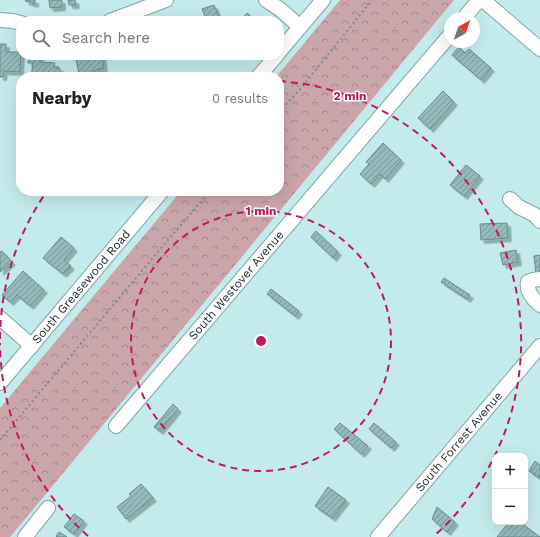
<!DOCTYPE html>
<meta charset="utf-8">
<style>
body{margin:0;font-family:"Work Sans",sans-serif;background:#f2f2f2;color:#222}
.controls{position:absolute;right:12px;bottom:12px;display:grid;overflow:hidden;border-radius:8px;box-shadow:0 4px 16px #0002}
.controls button{width:36px;height:36px;display:grid;place-items:center;padding:0;border:0;border-bottom:1px solid #e0e0e0;background:#fff;color:#222;font:20px sans-serif}
.compass{position:absolute;left:444px;top:12px;width:36px;height:36px;border-radius:50%;background:#fff;box-shadow:0 4px 16px #0002;rotate:40deg}
.list{margin:0;padding:0;list-style:none}
h2{display:flex;justify-content:space-between;align-items:center;height:52px;margin:0;padding:0 16px;font-size:17px}
h2 small{font-size:13px;font-weight:400;color:#767676}
.icon{flex:none;width:22px;height:22px;fill:none;stroke:currentColor;stroke-width:2;stroke-linecap:round;stroke-linejoin:round}
.map{position:relative;flex:none;width:540px;height:537px;overflow:hidden}
.search{position:absolute;background:#fff;box-shadow:0 4px 16px #0002;left:16px;top:16px;width:268px;height:44px;display:flex;align-items:center;gap:10px;box-sizing:border-box;padding:0 14px;border-radius:16px;color:#767676;font-size:15px}
.panel{position:absolute;background:#fff;box-shadow:0 4px 16px #0002;left:16px;top:72px;width:268px;height:124px;border-radius:16px}
.map>svg:first-child{display:block}
.park{fill:url(#park-crowns)}
.building{fill:url(#building-hatch);stroke:#678b8c;filter:url(#shadow)}
.lines{fill:none;stroke-linecap:round;stroke-linejoin:round}
.minor-casing{stroke:#81a6a7;stroke-width:16}
.path{stroke:#738f90;stroke-width:2;stroke-dasharray:2 3;stroke-linecap:butt}
.minor{stroke:#fff;stroke-width:14}
.ring{fill:none;stroke:#c2185b;stroke-width:2;stroke-dasharray:7 5}
.labels{text-anchor:middle;stroke-width:3;stroke-linejoin:round;paint-order:stroke}
.street-label{font-size:12px;fill:#1b2a2b;stroke:#fff}
.centre{fill:#c2185b;stroke:#fff;stroke-width:2}
.ring-label{font-size:12px;text-anchor:middle;font-weight:bold;fill:#c2185b;stroke:#fff;stroke-width:3;stroke-linejoin:round;paint-order:stroke}
</style>
<div class="map">
<svg width="540" height="537" viewBox="0 0 540 537">
<defs>
<pattern id="park-crowns" width="20" height="18" patternUnits="userSpaceOnUse"><rect width="20" height="18" fill="#caa6ab"/><path d="M2 6a3 3 0 1 1 6 0M12 15a3 3 0 1 1 6 0" fill="none" stroke="#a3878b"/></pattern>
<pattern id="building-hatch" width="6" height="6" patternUnits="userSpaceOnUse"><rect width="6" height="6" fill="#95babb"/><path d="M-1 1l2-2M0 6l6-6M5 7l2-2" fill="none" stroke="#799798"/></pattern>
<filter id="shadow"><feDropShadow dx="3.5" dy="3.5" stdDeviation="0" flood-color="#0004"/></filter>
</defs>
<rect width="100%" height="100%" fill="#c4ebec"/>
<path class="park" d="M 340,0 L 454,0 L 31,512 L 10,537 L 0,537 L 0,408 L 181,191 L 279,191 L 279,77 L 276,77 Z"/>
<path class="building" d="M 26,0 L 35,0 L 35,4 L 25,1 Z
M 49,0 L 62,0 L 62,7 L 50,8 Z
M 68,0 L 75,0 L 76,5 L 69,5 Z
M 214,5 L 220,20 L 216,21 L 207,21 L 202,9 Z
M 247,13 L 255,20 L 255,21 L 240,21 Z
M 0,44 L 6,44 L 6,52 L 21,52 L 20,72 L 4,71 L 3,77 L 0,77 Z
M 459,47 L 465,53 L 469,49 L 491,68 L 481,80 L 452,55 Z
M 29,55 L 41,55 L 40,62 L 55,63 L 54,67 L 60,68 L 59,77 L 31,77 L 33,63 L 28,63 Z
M 75,55 L 84,55 L 84,57 L 89,56 L 88,55 L 102,55 L 104,68 L 93,71 L 93,73 L 83,75 L 82,73 L 79,74 Z
M 443,91 L 454,102 L 430,129 L 418,118 Z
M 383,143 L 401,160 L 385,179 L 380,174 L 371,184 L 360,174 L 369,164 L 366,162 Z
M 466,165 L 480,176 L 464,196 L 450,185 Z
M 507,223 L 508,238 L 481,240 L 480,224 Z
M 316,231 L 338,252 L 333,258 L 311,237 Z
M 61,237 L 74,248 L 64,260 L 71,266 L 63,274 L 43,258 Z
M 516,250 L 518,262 L 503,265 L 500,253 Z
M 2,251 L 12,262 L 0,272 L 0,252 Z
M 540,255 L 540,275 L 536,275 L 534,256 Z
M 23,271 L 44,290 L 30,306 L 17,295 L 10,302 L 2,295 Z
M 444,278 L 470,295 L 467,299 L 441,282 Z
M 271,289 L 299,311 L 295,316 L 267,294 Z
M 173,404 L 178,409 L 160,431 L 154,427 Z
M 340,423 L 368,446 L 361,454 L 334,429 Z
M 374,423 L 396,442 L 391,448 L 369,429 Z
M 535,461 L 540,465 L 540,478 L 529,471 Z
M 141,484 L 153,498 L 126,519 L 117,507 L 131,496 L 129,494 Z
M 328,487 L 346,500 L 332,518 L 315,506 Z
M 437,507 L 455,522 L 447,532 L 432,519 Z
M 74,514 L 84,521 L 74,534 L 64,527 Z
M 509,522 L 520,522 L 540,537 L 497,537 Z
M 59,532 L 67,537 L 57,537 L 56,536 Z"/>
<g class="lines">
<g class="minor-casing">
<g id="minor">
<path d="M 266,0 L 281,10 L 300,27"/>
<path d="M 483,0 L 540,49"/>
<path d="M 464,18 L 479,0"/>
<path d="M 0,20 L 12,21 L 21,23"/>
<path d="M 110,21 L 166,0"/>
<path d="M 279,52 L 323,0"/>
<path d="M 258,77 L 277,55"/>
<path d="M 510,199 L 519,207 L 535,215 L 540,221"/>
<path d="M 540,279 L 533,280 L 528,282 C 526,291 533,299 540,305"/>
<path d="M 0,318 L 32,346"/>
<path id="s1" d="M 0,383 L 162,191"/>
<path id="s2" d="M 116,426 L 450,35"/>
<path d="M 25,537 L 48,508"/>
<path id="s3" d="M 378,537 L 540,346"/>
</g>
</g>
<path class="path" d="M 279,112 L 301,88 L 372,0
M 0,440 L 162,247 L 210,191"/>
<use href="#minor" class="minor"/>
</g>
<g class="ring">
<circle cx="261" cy="341" r="130"/>
<path d="M88 536A261 261 0 0 1 0 343M0 339A261 261 0 0 1 47 191M279 81A261 261 0 0 1 434 536"/>
</g>
<g class="labels">
<g class="street-label">
<text dy="4" stroke="none"><textPath href="#s2" startOffset="185">South Westover Avenue</textPath></text>
<text dy="4" stroke="none"><textPath href="#s1" startOffset="126">South Greasewood Road</textPath></text>
<text dy="4" stroke="none"><textPath href="#s3" startOffset="125">South Forrest Avenue</textPath></text>
</g>
</g>
<circle cx="261" cy="341" r="6" class="centre"/>
<g class="ring-label">
<text x="350" y="100">2 min</text>
<text x="261" y="215">1 min</text>
</g>
</svg>
<div class="controls">
<button>+</button>
<button>−</button>
</div>
<svg class="compass" viewBox="-18 -18 36 36"><path d="M0-13l5 13h-10z" fill="#e53935"/><path d="M0 13l5-13h-10z" fill="#767676"/></svg>
<div class="search"><svg class="icon" aria-label="search" viewBox="0 0 24 24"><circle cx="10" cy="10" r="6"/><path d="M15 15l6 6"/></svg>Search here</div>
<section class="panel">
<h2>Nearby<small>0 results</small></h2>
<ul class="list">
</ul>
</section>
</div>
